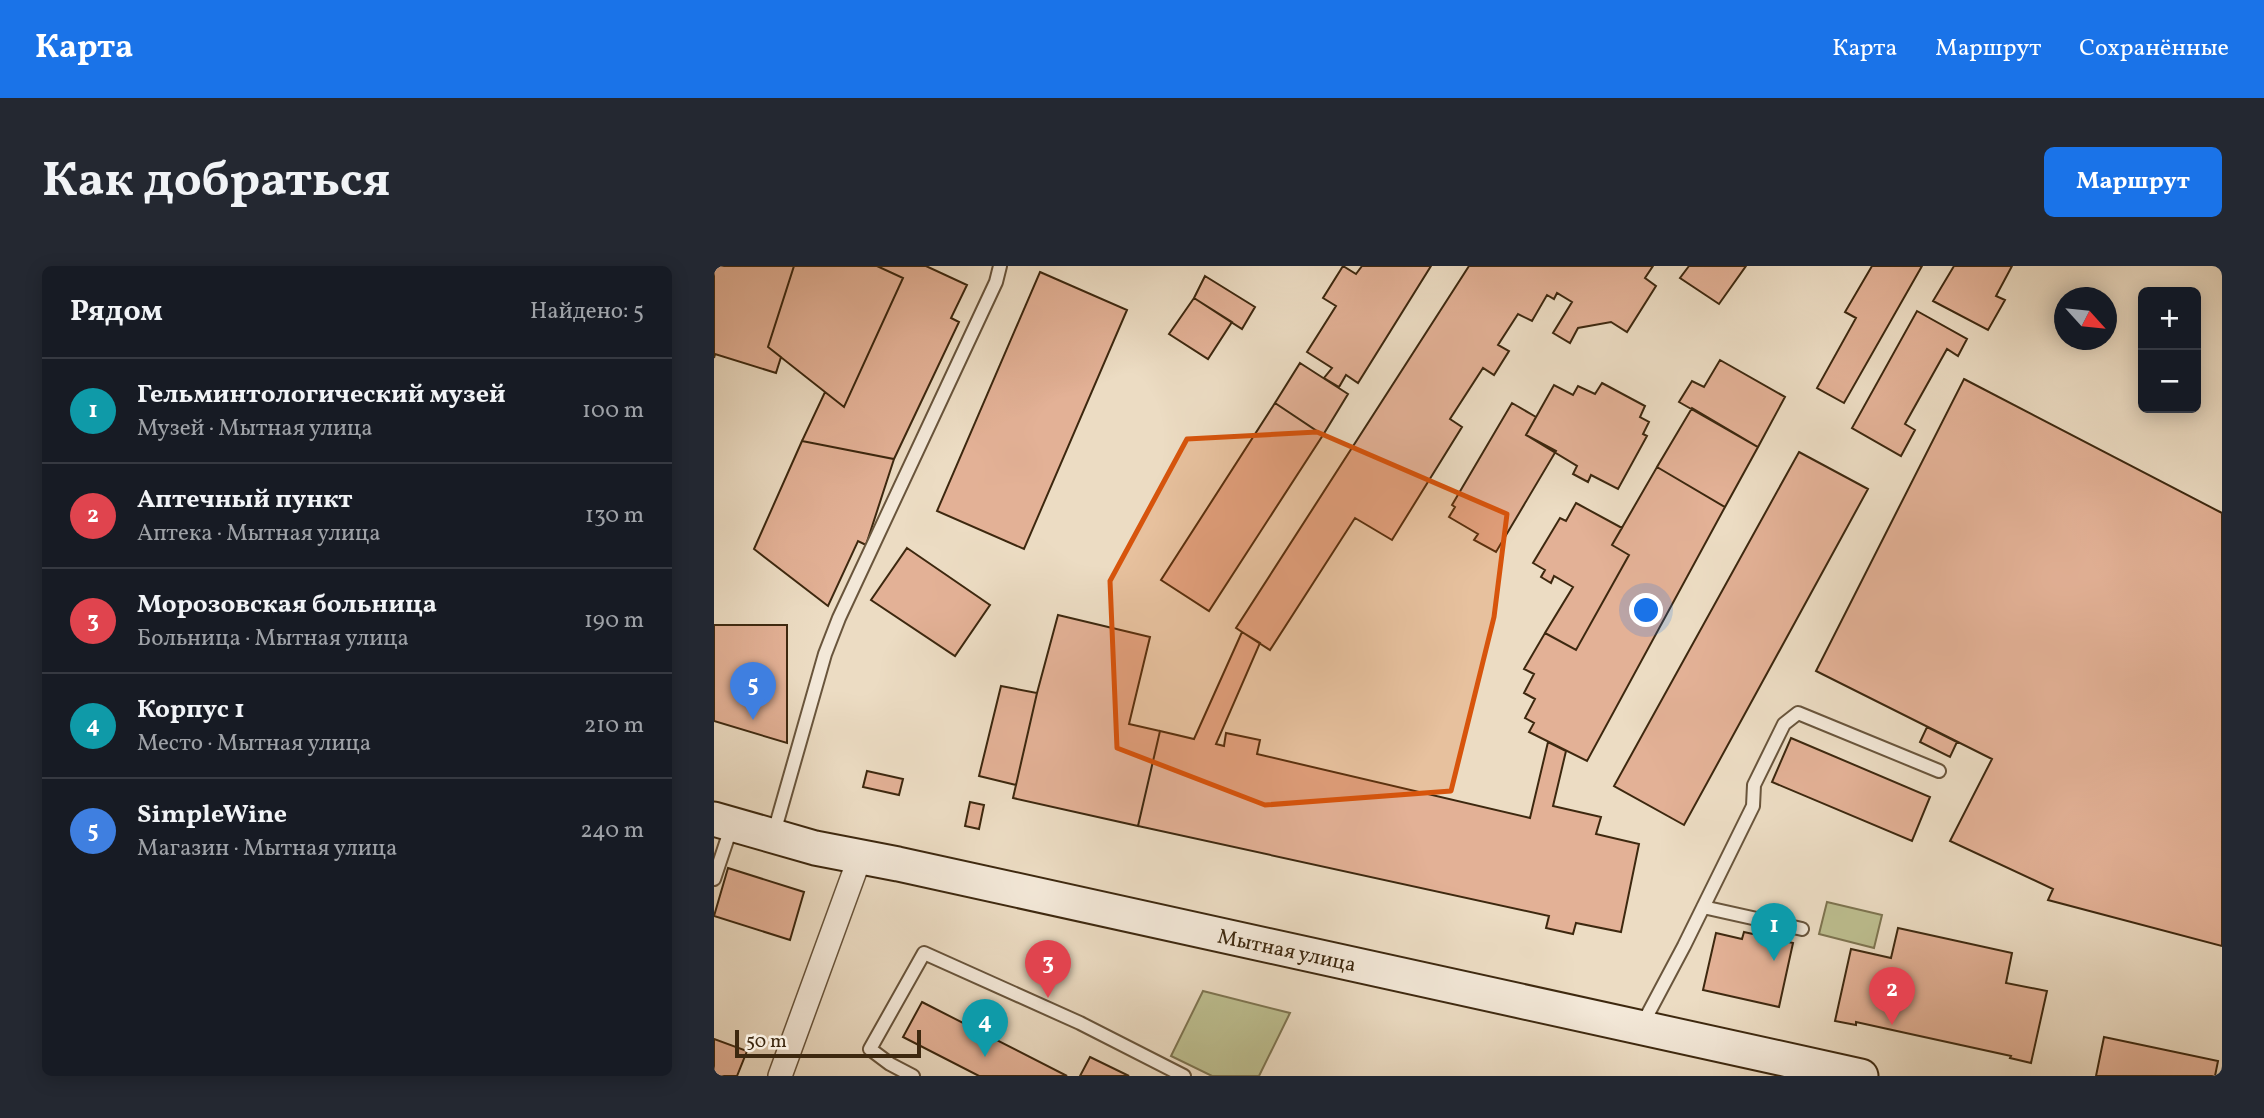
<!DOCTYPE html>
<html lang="ru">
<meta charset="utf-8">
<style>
body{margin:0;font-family:Vollkorn,serif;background:#242831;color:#f1f3f6}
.controls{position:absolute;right:21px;top:21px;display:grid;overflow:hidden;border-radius:10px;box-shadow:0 4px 18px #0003}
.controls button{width:63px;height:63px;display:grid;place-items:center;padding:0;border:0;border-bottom:2px solid #363941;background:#171b24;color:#f1f3f6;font:35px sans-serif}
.compass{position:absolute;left:1340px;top:21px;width:63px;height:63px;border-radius:50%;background:#171b24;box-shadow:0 4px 18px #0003;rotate:117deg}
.scale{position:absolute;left:21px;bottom:18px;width:186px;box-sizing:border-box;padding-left:7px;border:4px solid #3d280f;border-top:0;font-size:19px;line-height:24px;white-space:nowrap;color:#3d280f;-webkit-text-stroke:5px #f3e8d8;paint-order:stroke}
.you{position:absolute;left:933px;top:345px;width:24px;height:24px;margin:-18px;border:5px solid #fff;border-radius:50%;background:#1a73e8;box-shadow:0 0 0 10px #1a73e833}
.badge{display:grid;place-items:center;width:46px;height:46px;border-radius:50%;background:#1a73e8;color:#fff;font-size:23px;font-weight:700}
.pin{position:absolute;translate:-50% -58px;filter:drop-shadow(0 2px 4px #0008)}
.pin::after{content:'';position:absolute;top:37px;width:24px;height:21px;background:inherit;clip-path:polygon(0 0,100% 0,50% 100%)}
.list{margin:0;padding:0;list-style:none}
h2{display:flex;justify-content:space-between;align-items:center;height:91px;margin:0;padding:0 28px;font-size:30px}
h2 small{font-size:23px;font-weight:400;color:#9ea1a6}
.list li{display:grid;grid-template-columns:46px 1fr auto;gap:21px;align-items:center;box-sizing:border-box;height:105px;padding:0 28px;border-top:2px solid #363941}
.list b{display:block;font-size:26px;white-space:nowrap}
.list p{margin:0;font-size:23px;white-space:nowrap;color:#9ea1a6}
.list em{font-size:23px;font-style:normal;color:#9ea1a6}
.map{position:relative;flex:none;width:1508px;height:810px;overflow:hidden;border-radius:10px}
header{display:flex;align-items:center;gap:42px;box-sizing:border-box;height:98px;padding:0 35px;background:#1a73e8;color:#fff}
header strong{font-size:33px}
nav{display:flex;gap:38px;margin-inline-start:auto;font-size:24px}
.intro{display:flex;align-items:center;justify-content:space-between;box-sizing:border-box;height:168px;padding:0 42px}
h1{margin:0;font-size:49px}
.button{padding:18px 32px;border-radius:10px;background:#1a73e8;color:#fff;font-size:24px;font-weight:700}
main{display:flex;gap:42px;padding:0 42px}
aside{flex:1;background:#171b24;border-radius:10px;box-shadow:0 4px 18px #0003}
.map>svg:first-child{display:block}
.green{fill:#bdbf90;stroke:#7d7450;stroke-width:2}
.building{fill:#e3b196;stroke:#3d280f;stroke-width:2}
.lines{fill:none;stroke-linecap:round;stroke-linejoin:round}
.service-casing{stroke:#69553c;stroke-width:16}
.minor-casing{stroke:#69553c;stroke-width:26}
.secondary-casing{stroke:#3d280f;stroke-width:37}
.service{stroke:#f3e8d8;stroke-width:12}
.minor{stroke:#f3e8d8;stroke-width:23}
.secondary{stroke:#f3e8d8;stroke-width:33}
.marked{fill:#d7540c;fill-opacity:0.2;stroke:#d7540c;stroke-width:5;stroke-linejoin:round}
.labels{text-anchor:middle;stroke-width:5;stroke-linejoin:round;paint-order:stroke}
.street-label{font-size:21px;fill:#3d280f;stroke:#f3e8d8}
</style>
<header>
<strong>Карта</strong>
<nav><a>Карта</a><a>Маршрут</a><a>Сохранённые</a></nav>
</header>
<div class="intro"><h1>Как добраться</h1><a class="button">Маршрут</a></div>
<main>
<aside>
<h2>Рядом<small>Найдено: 5</small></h2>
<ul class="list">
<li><span class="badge" style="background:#0f9aa8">1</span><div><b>Гельминтологический музей</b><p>Музей · Мытная улица</p></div><em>100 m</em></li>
<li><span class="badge" style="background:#e0444e">2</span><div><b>Аптечный пункт</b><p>Аптека · Мытная улица</p></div><em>130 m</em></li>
<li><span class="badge" style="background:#e0444e">3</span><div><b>Морозовская больница</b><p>Больница · Мытная улица</p></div><em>190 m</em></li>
<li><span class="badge" style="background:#0f9aa8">4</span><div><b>Корпус 1</b><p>Место · Мытная улица</p></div><em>210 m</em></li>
<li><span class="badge" style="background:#3f7fe0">5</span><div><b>SimpleWine</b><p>Магазин · Мытная улица</p></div><em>240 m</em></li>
</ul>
</aside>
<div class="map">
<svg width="1508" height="810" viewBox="0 0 1508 810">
<rect width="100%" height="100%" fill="#ecdcc3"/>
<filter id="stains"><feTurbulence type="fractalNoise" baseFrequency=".00286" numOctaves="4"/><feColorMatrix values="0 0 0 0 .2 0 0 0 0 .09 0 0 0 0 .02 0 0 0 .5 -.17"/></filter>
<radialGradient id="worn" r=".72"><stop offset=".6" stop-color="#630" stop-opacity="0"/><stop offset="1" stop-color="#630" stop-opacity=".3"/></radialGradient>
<path class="green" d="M 1113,636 L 1168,649 L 1160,682 L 1105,668 Z
M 489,725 L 576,747 L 545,810 L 498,810 L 457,790 Z"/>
<path class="building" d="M 0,0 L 80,0 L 54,81 L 67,91 L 62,107 L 1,88 L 0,92 Z
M 80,0 L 163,0 L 189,12 L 130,141 L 54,81 Z
M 163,0 L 212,0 L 253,19 L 237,52 L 245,56 L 180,193 L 88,175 L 111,126 L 130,141 L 189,12 Z
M 629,0 L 642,8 L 648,0 L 717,0 L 644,117 L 632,109 L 625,121 L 610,112 L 618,102 L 593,86 L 622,40 L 609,32 Z
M 755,0 L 939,0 L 931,12 L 942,20 L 913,66 L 897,56 L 864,62 L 856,77 L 839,67 L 858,36 L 843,27 L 840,33 L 833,29 L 818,55 L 804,48 L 784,79 L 795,85 L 780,109 L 769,102 L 736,153 L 748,161 L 678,274 L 641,252 L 556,384 L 522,362 Z
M 975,0 L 1032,0 L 1005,38 L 966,12 Z
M 1158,0 L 1208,0 L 1130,137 L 1103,122 L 1142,52 L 1131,46 Z
M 1240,0 L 1298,0 L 1282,30 L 1291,34 L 1274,64 L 1219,35 Z
M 326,6 L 413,44 L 310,283 L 223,245 Z
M 491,10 L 541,41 L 528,63 L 480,32 Z
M 480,32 L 518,56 L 494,93 L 455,68 Z
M 1203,45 L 1253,73 L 1244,90 L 1233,83 L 1191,158 L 1201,164 L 1187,190 L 1138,162 Z
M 1006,94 L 1071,131 L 1044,181 L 965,136 L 978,115 L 990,121 Z
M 586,97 L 634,128 L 609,169 L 561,137 Z
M 1250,113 L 1508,247 L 1508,680 L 1334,634 L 1339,623 L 1236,575 L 1278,493 L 1102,405 Z
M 888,117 L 931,140 L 926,151 L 935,156 L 929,168 L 933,170 L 904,223 L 877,209 L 874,216 L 859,208 L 863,200 L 812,169 L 840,119 L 859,129 L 864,120 L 881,128 Z
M 561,137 L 609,169 L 495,345 L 447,314 Z
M 798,137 L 822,151 L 812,169 L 842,185 L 782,286 L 760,274 L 764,268 L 735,251 L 741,241 L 738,239 Z
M 978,142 L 1044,181 L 1011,241 L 943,201 Z
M 88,175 L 180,193 L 152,279 L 144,275 L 114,340 L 40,283 Z
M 1085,186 L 1154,223 L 970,559 L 900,520 Z
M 943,201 L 1011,241 L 873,495 L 815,466 L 820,457 L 811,452 L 821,433 L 810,427 L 820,408 L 810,403 L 831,367 L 862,384 L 915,289 L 898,279 Z
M 862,237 L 908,262 L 898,279 L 915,289 L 862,384 L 831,367 L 859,321 L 840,310 L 837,317 L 827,311 L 831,304 L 819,297 L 846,252 L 852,255 Z
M 193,282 L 276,339 L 241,390 L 157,334 Z
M 344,349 L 436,371 L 415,458 L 446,465 L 424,560 L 299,532 L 323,427 Z
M 0,359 L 73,359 L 73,477 L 0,455 Z
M 528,366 L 546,377 L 502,478 L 510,480 L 512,467 L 546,474 L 543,488 L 816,552 L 834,476 L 852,485 L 839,540 L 887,551 L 882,568 L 925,578 L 907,666 L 862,657 L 859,668 L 832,662 L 835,650 L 424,560 L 446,465 L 480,473 Z
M 287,420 L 323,427 L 302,519 L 265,510 Z
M 1213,461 L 1243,476 L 1236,491 L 1206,476 Z
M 1077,472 L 1216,531 L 1198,575 L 1058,516 Z
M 153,505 L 189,513 L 185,529 L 149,521 Z
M 256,536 L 270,539 L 265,563 L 251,560 Z
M 14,602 L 90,626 L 76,674 L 0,650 Z
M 1184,662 L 1298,687 L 1292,717 L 1333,725 L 1317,797 L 1296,792 L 1297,790 L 1201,769 L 1142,756 L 1142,759 L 1121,755 L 1137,683 L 1177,692 Z
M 1030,666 L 1079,677 L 1065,741 L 989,724 L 1002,667 L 1028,673 Z
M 208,736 L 353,810 L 265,810 L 189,771 Z
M 1390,771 L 1504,795 L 1501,810 L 1382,810 Z
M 0,773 L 33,785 L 23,810 L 0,810 Z
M 376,791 L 415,810 L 366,810 Z"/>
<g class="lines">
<g class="service-casing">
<path id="service" d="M 59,570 L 111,388 L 125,352 L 282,16 L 286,0
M 0,613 L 18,559
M 989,641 L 1088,663
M 927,761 L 970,680 L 1039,540 L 1040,519 L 1070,458 L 1084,447 L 1225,505
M 199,810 L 176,798 L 156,783 L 210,687 L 366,757 L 470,810"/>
</g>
<g class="minor-casing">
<path id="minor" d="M 66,810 L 146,591"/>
</g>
<g class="secondary-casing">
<path id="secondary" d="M 0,553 L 101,582 L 184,598 L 1147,810"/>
</g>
<use href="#service" class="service"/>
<use href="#minor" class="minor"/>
<use href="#secondary" class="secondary"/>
</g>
<path class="marked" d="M 603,166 L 793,248 L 780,351 L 737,525 L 551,539 L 403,482 L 396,315 L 473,173 Z"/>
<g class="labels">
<g class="street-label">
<text transform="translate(573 684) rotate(12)" y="7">Мытная улица</text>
</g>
</g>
<rect width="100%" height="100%" filter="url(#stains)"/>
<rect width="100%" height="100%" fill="url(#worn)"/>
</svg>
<div class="controls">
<button>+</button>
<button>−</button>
</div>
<svg class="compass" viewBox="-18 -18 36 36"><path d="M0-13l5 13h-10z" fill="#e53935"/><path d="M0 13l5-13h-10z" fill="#9ea1a6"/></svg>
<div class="scale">50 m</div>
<div class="you"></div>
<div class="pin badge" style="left:1060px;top:695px;background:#0f9aa8">1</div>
<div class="pin badge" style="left:1178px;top:759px;background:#e0444e">2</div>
<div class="pin badge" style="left:334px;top:732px;background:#e0444e">3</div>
<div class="pin badge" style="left:271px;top:791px;background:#0f9aa8">4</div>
<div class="pin badge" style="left:39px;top:454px;background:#3f7fe0">5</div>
</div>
</main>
